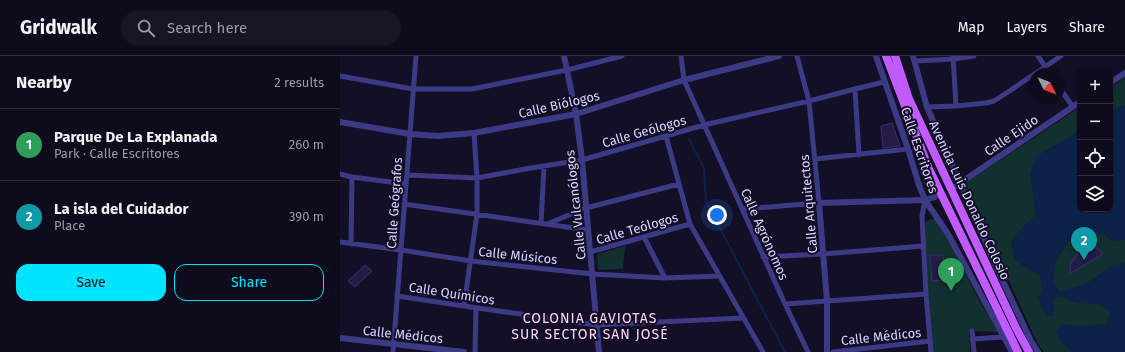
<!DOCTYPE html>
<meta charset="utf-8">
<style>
body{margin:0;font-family:"Fira Sans",sans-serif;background:#171425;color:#f1f3f6}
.controls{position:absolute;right:12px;top:12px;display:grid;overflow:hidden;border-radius:8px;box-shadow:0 1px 3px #0004}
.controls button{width:36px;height:36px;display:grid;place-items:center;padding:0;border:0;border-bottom:1px solid #2e2b3b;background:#0e0b1c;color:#f1f3f6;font:20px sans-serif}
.compass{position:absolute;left:689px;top:12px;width:36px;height:36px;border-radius:50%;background:#0e0b1c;box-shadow:0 1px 3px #0004;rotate:133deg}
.you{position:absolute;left:377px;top:159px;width:14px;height:14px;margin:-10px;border:3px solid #fff;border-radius:50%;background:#1a73e8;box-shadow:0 0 0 6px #1a73e833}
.badge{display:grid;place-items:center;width:26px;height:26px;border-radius:50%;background:#00e5ff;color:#fff;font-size:13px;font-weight:700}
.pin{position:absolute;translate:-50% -33px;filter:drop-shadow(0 1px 2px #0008)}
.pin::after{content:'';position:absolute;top:21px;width:14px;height:12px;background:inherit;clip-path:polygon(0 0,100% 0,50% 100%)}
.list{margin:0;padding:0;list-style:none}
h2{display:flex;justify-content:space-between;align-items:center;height:52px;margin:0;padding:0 16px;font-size:17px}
h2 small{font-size:13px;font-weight:400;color:#9b9ba3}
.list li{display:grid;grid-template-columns:26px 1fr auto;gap:12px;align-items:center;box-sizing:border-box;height:72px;padding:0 16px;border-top:1px solid #2e2b3b}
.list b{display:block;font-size:15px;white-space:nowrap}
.list p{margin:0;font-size:13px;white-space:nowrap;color:#9b9ba3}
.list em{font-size:13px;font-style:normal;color:#9b9ba3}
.actions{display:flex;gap:8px;padding:12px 16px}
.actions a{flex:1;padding:9px 0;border:1px solid #00e5ff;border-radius:12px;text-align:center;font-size:14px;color:#00e5ff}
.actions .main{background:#00e5ff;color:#111}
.icon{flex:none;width:22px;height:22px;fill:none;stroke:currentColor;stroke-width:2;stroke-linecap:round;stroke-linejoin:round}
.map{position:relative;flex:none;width:785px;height:296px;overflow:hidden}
header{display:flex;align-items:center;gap:24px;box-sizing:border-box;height:56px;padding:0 20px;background:#0e0b1c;border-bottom:1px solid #2e2b3b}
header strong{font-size:19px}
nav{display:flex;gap:22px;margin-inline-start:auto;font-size:14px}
.search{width:280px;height:36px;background:#171425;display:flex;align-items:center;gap:10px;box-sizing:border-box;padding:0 14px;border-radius:22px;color:#9b9ba3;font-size:15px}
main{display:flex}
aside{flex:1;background:#0e0b1c}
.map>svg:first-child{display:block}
.green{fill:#12302f}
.water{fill:#0c2248}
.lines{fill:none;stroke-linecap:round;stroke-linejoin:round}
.stream{stroke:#0c2248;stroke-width:2}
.building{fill:#241b47;stroke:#3b2d73}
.minor{stroke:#3d3a85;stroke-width:5}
.tertiary{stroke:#3d3a85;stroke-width:6}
.primary{stroke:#c25bff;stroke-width:8}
.labels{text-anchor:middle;stroke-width:4;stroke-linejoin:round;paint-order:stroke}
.street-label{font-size:13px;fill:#d9d4ff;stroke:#130f26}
.neighbourhood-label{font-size:14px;letter-spacing:1px;fill:#ffd6f0;stroke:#130f26}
</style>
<header>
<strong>Gridwalk</strong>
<div class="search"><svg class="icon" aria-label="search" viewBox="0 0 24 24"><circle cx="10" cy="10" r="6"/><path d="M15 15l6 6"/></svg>Search here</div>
<nav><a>Map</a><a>Layers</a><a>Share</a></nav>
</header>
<main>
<aside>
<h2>Nearby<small>2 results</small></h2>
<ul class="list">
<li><span class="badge" style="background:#2e9e5b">1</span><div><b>Parque De La Explanada</b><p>Park · Calle Escritores</p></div><em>260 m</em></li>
<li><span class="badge" style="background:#0f9aa8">2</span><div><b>La isla del Cuidador</b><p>Place</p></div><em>390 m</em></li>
</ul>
<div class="actions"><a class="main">Save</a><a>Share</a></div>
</aside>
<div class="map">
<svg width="785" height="296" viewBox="0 0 785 296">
<rect width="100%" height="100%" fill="#130f26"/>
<path class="green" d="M 785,22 L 785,296 L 704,296 L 698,288 L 624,128 L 740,51 L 740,153 L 770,153 L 770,32 Z
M 592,163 L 595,163 L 597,166 L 609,185 L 638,242 L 658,276 L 629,275 L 630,296 L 592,296 L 587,227 L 585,169 L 587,165 Z
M 285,190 L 283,213 L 258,214 L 257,198 Z"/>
<path class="water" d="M 785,49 L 785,184 L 772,186 L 766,179 L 749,176 L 731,183 L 716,204 L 713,223 L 719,235 L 743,229 L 755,222 L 773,209 L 785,207 L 785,296 L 732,296 L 720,285 L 716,276 L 721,268 L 738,270 L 766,268 L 770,256 L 758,248 L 736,247 L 720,241 L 712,244 L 714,251 L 713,260 L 706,260 L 698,242 L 702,232 L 700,220 L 675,205 L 671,187 L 679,175 L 696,159 L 690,117 L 697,100 L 740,74 L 740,153 L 770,153 L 770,56 L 779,51 Z"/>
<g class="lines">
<path class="stream" d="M 349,83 L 364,112 L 366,146 L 445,296"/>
</g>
<path class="building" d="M 552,67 L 560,90 L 543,92 L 541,70 Z
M 755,191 L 763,198 L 731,217 L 730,209 L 740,194 Z
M 590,199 L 603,199 L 604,224 L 592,225 Z
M 25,209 L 32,215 L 15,231 L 8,225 Z"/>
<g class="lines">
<path class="minor" d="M 341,0 L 344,24 L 445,248 L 468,296
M 613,0 L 616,50
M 698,0 L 710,18
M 574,5 L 614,3 L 634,0
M 0,20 L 73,33 L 132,33 L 227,14 L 282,0
M 719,31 L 733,51
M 515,33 L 519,99
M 587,51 L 616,50 L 646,47 L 654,45 L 665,38 L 721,0
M 326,80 L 350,168 L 423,296
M 475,103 L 568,93
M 0,118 L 12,121 L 66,128
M 67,119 L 137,122 L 191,112 L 242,104 L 364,69 L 469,45 L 515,33 L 544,26
M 585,144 L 582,160 L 586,238 L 591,296
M 64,148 L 248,174
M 402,153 L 479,147 L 469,45 L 457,0
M 201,167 L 204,110
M 207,168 L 246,152 L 339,128
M 304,181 L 325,222
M 0,186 L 61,194 L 131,205 L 253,218 L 325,222 L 379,220
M 11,188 L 12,121
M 250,196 L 350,168
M 423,201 L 483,198 L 583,190
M 57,240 L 124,250 L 256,269 L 403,262
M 445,248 L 586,238
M 124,250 L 137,158 L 137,122 L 134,77
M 632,275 L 634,296
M 632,283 L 664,281
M 53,296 L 76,0
M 135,296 L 136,252
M 493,296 L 590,285"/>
<path class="tertiary" d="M 224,0 L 236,58 L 242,104 L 259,296
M 536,0 L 568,93 L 579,129 L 585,144 L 608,178 L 672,296
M 573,0 L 587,51 L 660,219 L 691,285 L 698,296
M 770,27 L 785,17
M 0,66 L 70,78 L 98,80 L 134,77 L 236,58 L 344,24 L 439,0
M 614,131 L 740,46
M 0,282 L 124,296
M 487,296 L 487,245 L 479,147 L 585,144 L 595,141"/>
<path class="primary" d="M 546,0 L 589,113 L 678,296
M 555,0 L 569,43 L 677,274 L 689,296"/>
</g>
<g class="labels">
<g class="street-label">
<text transform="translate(219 48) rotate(-13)" y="5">Calle Biólogos</text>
<text transform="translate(304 75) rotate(-16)" y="5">Calle Geólogos</text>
<text transform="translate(671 79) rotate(-34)" y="5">Calle Ejido</text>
<text transform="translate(580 94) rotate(71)" y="5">Calle Escritores</text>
<text transform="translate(630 144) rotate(65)" y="5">Avenida Luis Donaldo Colosio</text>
<text transform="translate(54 147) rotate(-86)" y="5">Calle Geógrafos</text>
<text transform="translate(468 148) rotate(-95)" y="5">Calle Arquitectos</text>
<text transform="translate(235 149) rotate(-96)" y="5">Calle Vulcanólogos</text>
<text transform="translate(297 172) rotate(-16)" y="5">Calle Teólogos</text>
<text transform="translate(425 178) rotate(66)" y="5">Calle Agrónomos</text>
<text transform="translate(178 199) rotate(6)" y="5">Calle Músicos</text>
<text transform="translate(112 237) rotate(9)" y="5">Calle Químicos</text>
<text transform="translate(63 278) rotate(6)" y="5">Calle Médicos</text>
<text transform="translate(541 280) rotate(-6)" y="5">Calle Médicos</text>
</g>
<g class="neighbourhood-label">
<text x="250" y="267">COLONIA GAVIOTAS<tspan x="250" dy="16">SUR SECTOR SAN JOSÉ</tspan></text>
</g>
</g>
</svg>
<div class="controls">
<button>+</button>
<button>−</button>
<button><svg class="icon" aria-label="locate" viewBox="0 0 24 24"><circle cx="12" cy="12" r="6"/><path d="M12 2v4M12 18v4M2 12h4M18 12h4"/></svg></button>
<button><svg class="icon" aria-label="layers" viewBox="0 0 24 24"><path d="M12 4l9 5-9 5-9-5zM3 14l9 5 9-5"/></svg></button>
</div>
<svg class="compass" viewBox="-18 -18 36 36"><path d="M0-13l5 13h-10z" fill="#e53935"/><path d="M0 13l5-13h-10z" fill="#9b9ba3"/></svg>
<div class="you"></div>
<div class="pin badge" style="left:611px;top:235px;background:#2e9e5b">1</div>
<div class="pin badge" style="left:744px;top:204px;background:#0f9aa8">2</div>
</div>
</main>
